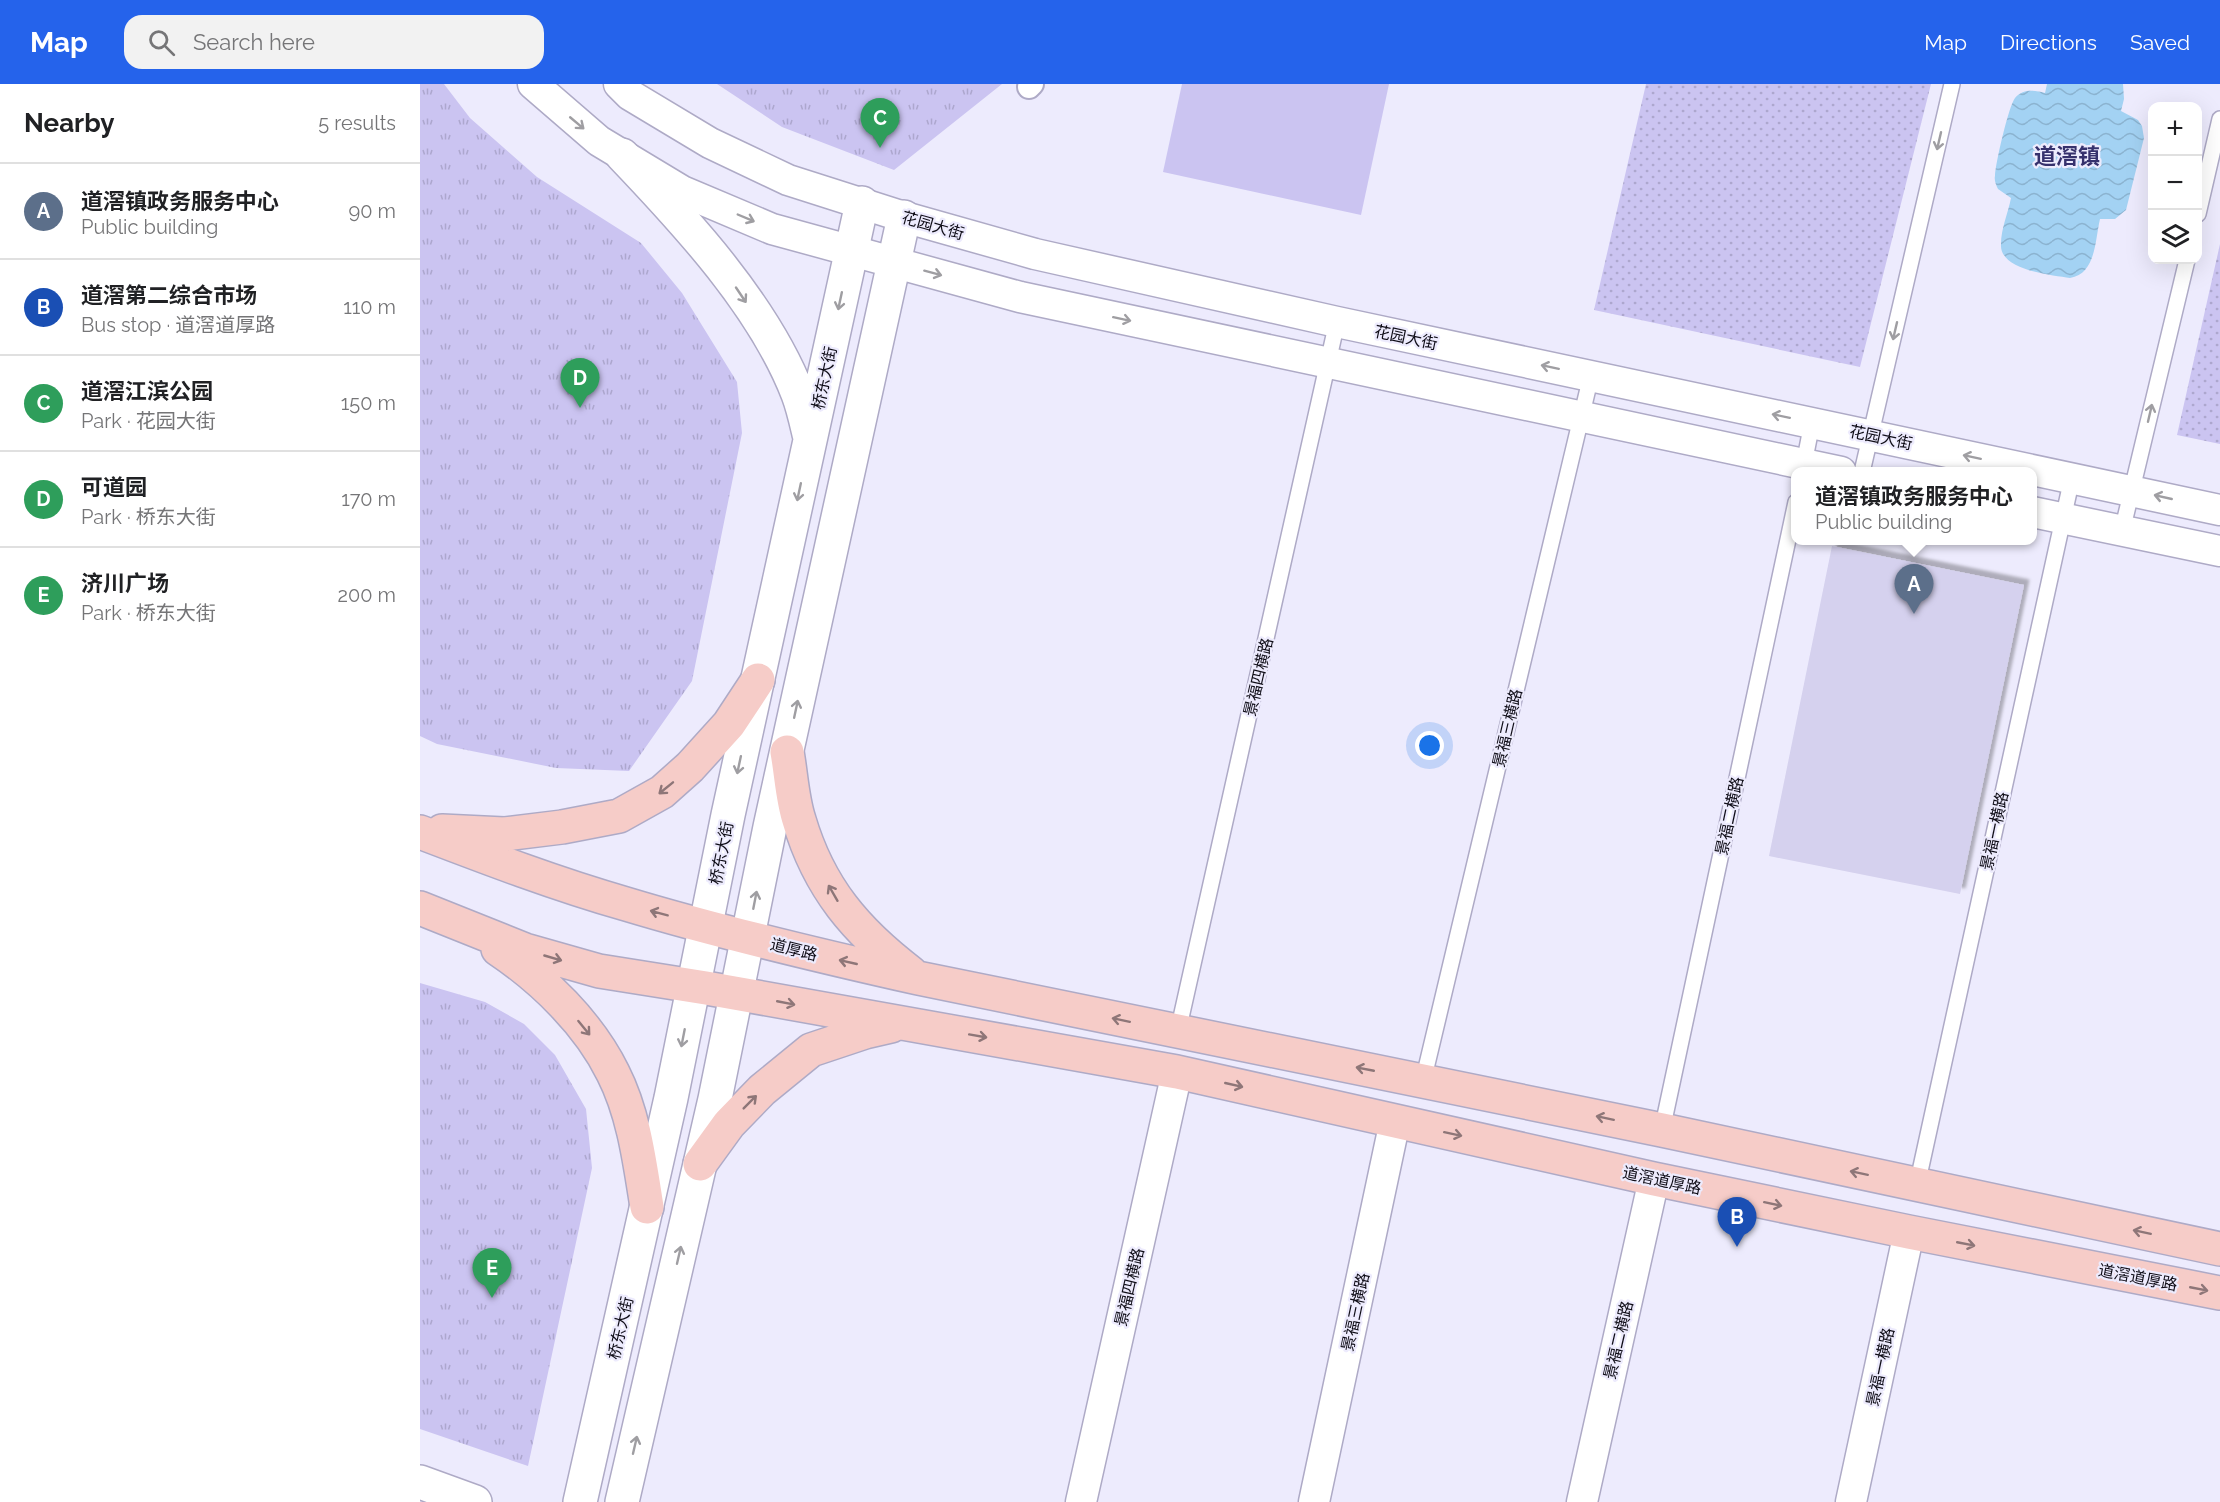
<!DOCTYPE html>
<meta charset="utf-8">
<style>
body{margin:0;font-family:Raleway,"Noto Sans SC",sans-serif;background:#f2f2f2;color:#202124}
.controls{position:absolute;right:18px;top:18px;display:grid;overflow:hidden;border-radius:12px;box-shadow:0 6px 24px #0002}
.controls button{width:54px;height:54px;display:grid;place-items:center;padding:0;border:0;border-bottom:2px solid #e0e0e0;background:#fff;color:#202124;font:30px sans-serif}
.you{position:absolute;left:1010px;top:662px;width:21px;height:21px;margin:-15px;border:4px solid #fff;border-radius:50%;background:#1a73e8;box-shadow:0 0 0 9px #1a73e833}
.badge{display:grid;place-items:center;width:39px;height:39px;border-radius:50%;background:#2563eb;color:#fff;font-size:20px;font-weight:700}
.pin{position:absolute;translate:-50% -50px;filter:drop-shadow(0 2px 3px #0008)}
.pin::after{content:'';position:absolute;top:32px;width:21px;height:18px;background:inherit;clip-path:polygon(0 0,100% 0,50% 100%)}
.popup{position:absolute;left:1371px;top:383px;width:246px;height:78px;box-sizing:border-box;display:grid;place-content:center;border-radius:12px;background:#fff;filter:drop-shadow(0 2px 4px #0005);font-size:20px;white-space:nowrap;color:#757577}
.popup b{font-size:22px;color:#202124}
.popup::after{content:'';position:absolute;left:50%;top:100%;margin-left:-12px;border:12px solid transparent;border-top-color:#fff}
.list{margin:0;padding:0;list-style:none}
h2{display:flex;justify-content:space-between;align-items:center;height:78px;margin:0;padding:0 24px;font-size:26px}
h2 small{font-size:20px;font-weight:400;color:#757577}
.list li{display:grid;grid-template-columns:39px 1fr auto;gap:18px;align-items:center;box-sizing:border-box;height:96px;padding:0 24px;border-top:2px solid #e0e0e0}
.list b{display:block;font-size:22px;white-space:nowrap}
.list p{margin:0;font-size:20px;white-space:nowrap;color:#757577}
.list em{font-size:20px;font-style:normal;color:#757577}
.icon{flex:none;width:33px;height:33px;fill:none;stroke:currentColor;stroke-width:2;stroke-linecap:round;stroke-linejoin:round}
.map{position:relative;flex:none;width:1800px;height:1418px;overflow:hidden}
header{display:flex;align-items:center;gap:36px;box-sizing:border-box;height:84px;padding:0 30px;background:#2563eb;color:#fff}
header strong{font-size:28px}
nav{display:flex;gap:33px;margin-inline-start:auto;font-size:21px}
.search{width:420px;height:54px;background:#f2f2f2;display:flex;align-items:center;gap:15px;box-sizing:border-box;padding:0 21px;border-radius:18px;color:#757577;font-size:22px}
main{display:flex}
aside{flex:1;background:#fff}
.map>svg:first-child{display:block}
.grass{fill:url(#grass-dots)}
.park{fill:url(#park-tufts)}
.pitch{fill:#cbc4f1}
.water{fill:url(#water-waves)}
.building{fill:#d5d1ee;filter:url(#shadow)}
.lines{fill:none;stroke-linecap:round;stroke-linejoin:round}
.service-casing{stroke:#aeaac6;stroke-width:18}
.pedestrian-casing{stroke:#aeaac6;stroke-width:26}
.minor-casing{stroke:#aeaac6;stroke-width:33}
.tertiary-casing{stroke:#aeaac6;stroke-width:36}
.secondary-casing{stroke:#aeaac6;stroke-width:36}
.service{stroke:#fff;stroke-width:15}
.pedestrian{stroke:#fff;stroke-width:22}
.minor{stroke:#fff;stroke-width:30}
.tertiary{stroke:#fff;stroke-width:33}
.secondary{stroke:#f6ccc8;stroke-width:33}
.oneway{stroke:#9f9ea2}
.oneway2{stroke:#8e7678}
.labels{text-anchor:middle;stroke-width:4.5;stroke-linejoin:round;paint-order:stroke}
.street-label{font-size:16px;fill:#0f0d17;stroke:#edebfd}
.district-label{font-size:22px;font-weight:bold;fill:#36316d;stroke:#edebfd}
</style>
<header>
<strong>Map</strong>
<div class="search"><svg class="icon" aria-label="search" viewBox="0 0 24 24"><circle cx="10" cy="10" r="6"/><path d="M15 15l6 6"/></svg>Search here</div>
<nav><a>Map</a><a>Directions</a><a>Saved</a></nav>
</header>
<main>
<aside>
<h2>Nearby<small>5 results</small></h2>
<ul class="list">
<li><span class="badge" style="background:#5c6f8a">A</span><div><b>道滘镇政务服务中心</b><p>Public building</p></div><em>90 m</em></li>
<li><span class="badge" style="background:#1a4fb4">B</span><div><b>道滘第二综合市场</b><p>Bus stop · 道滘道厚路</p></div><em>110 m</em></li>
<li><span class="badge" style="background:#2e9e5b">C</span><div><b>道滘江滨公园</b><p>Park · 花园大街</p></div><em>150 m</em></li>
<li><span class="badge" style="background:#2e9e5b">D</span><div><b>可道园</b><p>Park · 桥东大街</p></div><em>170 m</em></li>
<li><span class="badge" style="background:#2e9e5b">E</span><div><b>济川广场</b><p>Park · 桥东大街</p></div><em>200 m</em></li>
</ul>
</aside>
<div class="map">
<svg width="1800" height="1418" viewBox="0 0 1800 1418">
<defs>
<pattern id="grass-dots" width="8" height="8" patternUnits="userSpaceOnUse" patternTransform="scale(1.5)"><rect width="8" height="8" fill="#cbc4f1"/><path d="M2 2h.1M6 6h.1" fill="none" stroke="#ada7ce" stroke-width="1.8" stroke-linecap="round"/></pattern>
<pattern id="park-tufts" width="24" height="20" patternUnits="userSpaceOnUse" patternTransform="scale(1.5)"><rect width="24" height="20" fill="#cbc4f1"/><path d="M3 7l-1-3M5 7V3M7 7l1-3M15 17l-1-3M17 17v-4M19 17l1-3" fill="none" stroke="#ada7ce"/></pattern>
<pattern id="water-waves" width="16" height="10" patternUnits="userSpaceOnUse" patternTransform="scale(1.5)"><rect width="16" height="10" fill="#a3d2f3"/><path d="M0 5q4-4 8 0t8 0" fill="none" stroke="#8bb3d0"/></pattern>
<filter id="shadow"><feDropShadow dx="5.5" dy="-5.5" stdDeviation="1.5" flood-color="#0004"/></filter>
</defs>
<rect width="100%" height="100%" fill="#edebfd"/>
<path class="grass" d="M 1226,0 L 1511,0 L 1440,283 L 1174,226 Z
M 1800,160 L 1800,360 L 1757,351 Z"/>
<path class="park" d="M 0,0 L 24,0 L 50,34 L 117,93 L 221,159 L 262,209 L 317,298 L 322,349 L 272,597 L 209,687 L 136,684 L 17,660 L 0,652 Z
M 297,0 L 582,0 L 474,86 L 362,43 Z
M 0,899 L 65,918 L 104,940 L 135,971 L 166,1025 L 172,1084 L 108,1382 L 0,1345 Z"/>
<path class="pitch" d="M 762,0 L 969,0 L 941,131 L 743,88 Z"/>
<path class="water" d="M 1627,0 L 1703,0 L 1704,15 L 1701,27 L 1718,36 L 1722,42 L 1724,54 L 1706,126 L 1695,135 L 1680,135 C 1675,156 1676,190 1650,194 C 1630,191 1579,186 1581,160 C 1581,145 1588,129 1591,114 L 1578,105 C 1576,101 1574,96 1575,92 C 1575,81 1589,21 1595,14 C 1603,5 1614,6 1625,9 Z"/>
<path class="building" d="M 1412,462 L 1604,501 L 1540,810 L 1349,772 Z"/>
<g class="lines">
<g class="service-casing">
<path id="service" d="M 1778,130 L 1800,35
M 1383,385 L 1392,339
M 1442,388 L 1532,0
M 1702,447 L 1767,176
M 758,947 L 917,238
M 1003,997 L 1171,292
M 1242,1046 L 1376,418
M 1497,1101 L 1652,394"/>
</g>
<g class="pedestrian-casing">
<path id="pedestrian" d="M 609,3 L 612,0"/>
</g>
<g class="minor-casing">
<path id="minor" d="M 113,0 L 179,57 L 262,107 L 352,145 L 600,213 L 1421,388
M 199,0 L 210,11 L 290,59 L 368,96 L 484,133 L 615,170 L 917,238 L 1800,426
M 1612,428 L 1800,467
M 661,1418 L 757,988
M 894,1418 L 975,1037
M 1162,1418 L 1234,1095
M 1431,1418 L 1489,1148"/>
</g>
<g class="tertiary-casing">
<path id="tertiary" d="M 202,71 C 266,138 344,222 378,310 C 383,323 386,337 389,350
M 0,1398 L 55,1418
M 160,1418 L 251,1014 L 308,731 L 442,119
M 202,1418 L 295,1015 L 350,743 L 484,133"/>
</g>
<g class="secondary-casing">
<path id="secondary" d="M 367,668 C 371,690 372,715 379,736 C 399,804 436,847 491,889
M 22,747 L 84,750 L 142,743 L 199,732 L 242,708 L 270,683 L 309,640 L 338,596
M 0,748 C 68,774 136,800 206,820 C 302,849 400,872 498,894 L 1242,1046 L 1800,1165
M 0,824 L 105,866 L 179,887 L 286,904 L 757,988 L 1234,1095 L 1489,1148 L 1800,1209
M 78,865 C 124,896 169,940 193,989 C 214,1030 220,1079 227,1123
M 280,1080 L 309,1040 L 342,1006 L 391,966 L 445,948 L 471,942"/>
</g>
<use href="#service" class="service"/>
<use href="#pedestrian" class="pedestrian"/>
<use href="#minor" class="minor"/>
<use href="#tertiary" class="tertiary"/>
<use href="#secondary" class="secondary"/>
</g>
<defs><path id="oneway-shaft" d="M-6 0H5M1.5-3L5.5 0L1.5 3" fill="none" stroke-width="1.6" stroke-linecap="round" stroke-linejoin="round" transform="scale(1.5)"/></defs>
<g class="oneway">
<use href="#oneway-shaft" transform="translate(157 39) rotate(40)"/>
<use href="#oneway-shaft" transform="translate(1519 57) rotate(103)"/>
<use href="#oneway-shaft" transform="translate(326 134) rotate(23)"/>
<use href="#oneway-shaft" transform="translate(513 189) rotate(15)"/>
<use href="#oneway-shaft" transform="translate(321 211) rotate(56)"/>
<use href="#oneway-shaft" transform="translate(420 217) rotate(102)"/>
<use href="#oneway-shaft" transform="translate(702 235) rotate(12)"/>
<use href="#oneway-shaft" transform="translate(1475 247) rotate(103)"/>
<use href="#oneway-shaft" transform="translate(1130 283) rotate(-168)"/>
<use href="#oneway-shaft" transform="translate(1730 329) rotate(-77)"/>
<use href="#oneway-shaft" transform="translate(1361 332) rotate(-168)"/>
<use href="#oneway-shaft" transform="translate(1552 373) rotate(-168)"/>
<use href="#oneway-shaft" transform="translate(379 408) rotate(102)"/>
<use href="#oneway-shaft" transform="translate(1743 413) rotate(-167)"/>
<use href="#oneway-shaft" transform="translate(376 625) rotate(-78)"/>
<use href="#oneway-shaft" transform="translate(319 681) rotate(102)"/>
<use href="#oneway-shaft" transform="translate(335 816) rotate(-79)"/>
<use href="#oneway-shaft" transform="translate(263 954) rotate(101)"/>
<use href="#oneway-shaft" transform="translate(259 1171) rotate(-77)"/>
<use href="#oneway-shaft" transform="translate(215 1361) rotate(-77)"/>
</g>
<g class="oneway2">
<use href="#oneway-shaft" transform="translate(246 704) rotate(141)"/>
<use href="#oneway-shaft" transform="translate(413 809) rotate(-120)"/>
<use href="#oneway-shaft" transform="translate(239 829) rotate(-165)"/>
<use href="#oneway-shaft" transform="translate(133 874) rotate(16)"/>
<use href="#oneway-shaft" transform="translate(428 878) rotate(-167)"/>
<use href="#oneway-shaft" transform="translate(366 919) rotate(11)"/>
<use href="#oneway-shaft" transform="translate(701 936) rotate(-168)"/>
<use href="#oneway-shaft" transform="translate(164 944) rotate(51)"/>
<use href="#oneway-shaft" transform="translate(558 952) rotate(10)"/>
<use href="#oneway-shaft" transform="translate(945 985) rotate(-169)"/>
<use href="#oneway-shaft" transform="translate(814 1001) rotate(13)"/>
<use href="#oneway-shaft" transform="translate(330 1018) rotate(-45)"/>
<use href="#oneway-shaft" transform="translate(1185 1034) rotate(-168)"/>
<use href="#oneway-shaft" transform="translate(1033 1050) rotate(12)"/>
<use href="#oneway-shaft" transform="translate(1439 1089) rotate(-168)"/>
<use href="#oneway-shaft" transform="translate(1353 1120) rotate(12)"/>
<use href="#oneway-shaft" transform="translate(1722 1148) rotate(-168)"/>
<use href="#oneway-shaft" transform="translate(1546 1160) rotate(11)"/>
<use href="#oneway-shaft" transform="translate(1779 1205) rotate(11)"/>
</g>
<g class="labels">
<g class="street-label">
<text transform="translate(513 141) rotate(16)" y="6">花园大街</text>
<text transform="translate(986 253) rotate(12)" y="6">花园大街</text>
<text transform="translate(404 294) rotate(-78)" y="6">桥东大街</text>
<text transform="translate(1461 353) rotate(12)" y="6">花园大街</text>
<text transform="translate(838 593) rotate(-77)" y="6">景福四横路</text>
<text transform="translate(1087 644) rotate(-77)" y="6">景福三横路</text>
<text transform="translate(1309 732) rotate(-78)" y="6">景福二横路</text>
<text transform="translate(1574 747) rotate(-78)" y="6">景福一横路</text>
<text transform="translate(301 769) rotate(-79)" y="6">桥东大街</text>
<text transform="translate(374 865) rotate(14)" y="6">道厚路</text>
<text transform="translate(1242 1096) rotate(12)" y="6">道滘道厚路</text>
<text transform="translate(1718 1193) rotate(11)" y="6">道滘道厚路</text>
<text transform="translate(709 1203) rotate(-77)" y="6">景福四横路</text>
<text transform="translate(935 1228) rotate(-78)" y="6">景福三横路</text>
<text transform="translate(200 1244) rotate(-77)" y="6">桥东大街</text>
<text transform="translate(1198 1256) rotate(-77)" y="6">景福二横路</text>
<text transform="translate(1460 1283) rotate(-78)" y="6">景福一横路</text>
</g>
<g class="district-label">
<text x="1647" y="80">道滘镇</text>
</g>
</g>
</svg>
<div class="controls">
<button>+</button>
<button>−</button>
<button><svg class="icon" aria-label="layers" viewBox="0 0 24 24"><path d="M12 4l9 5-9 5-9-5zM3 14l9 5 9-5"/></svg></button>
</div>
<div class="you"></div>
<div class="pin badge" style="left:1494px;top:530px;background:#5c6f8a">A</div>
<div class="popup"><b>道滘镇政务服务中心</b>Public building</div>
<div class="pin badge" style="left:1317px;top:1163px;background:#1a4fb4">B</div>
<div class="pin badge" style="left:460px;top:64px;background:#2e9e5b">C</div>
<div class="pin badge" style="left:160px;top:324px;background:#2e9e5b">D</div>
<div class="pin badge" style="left:72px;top:1214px;background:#2e9e5b">E</div>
</div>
</main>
